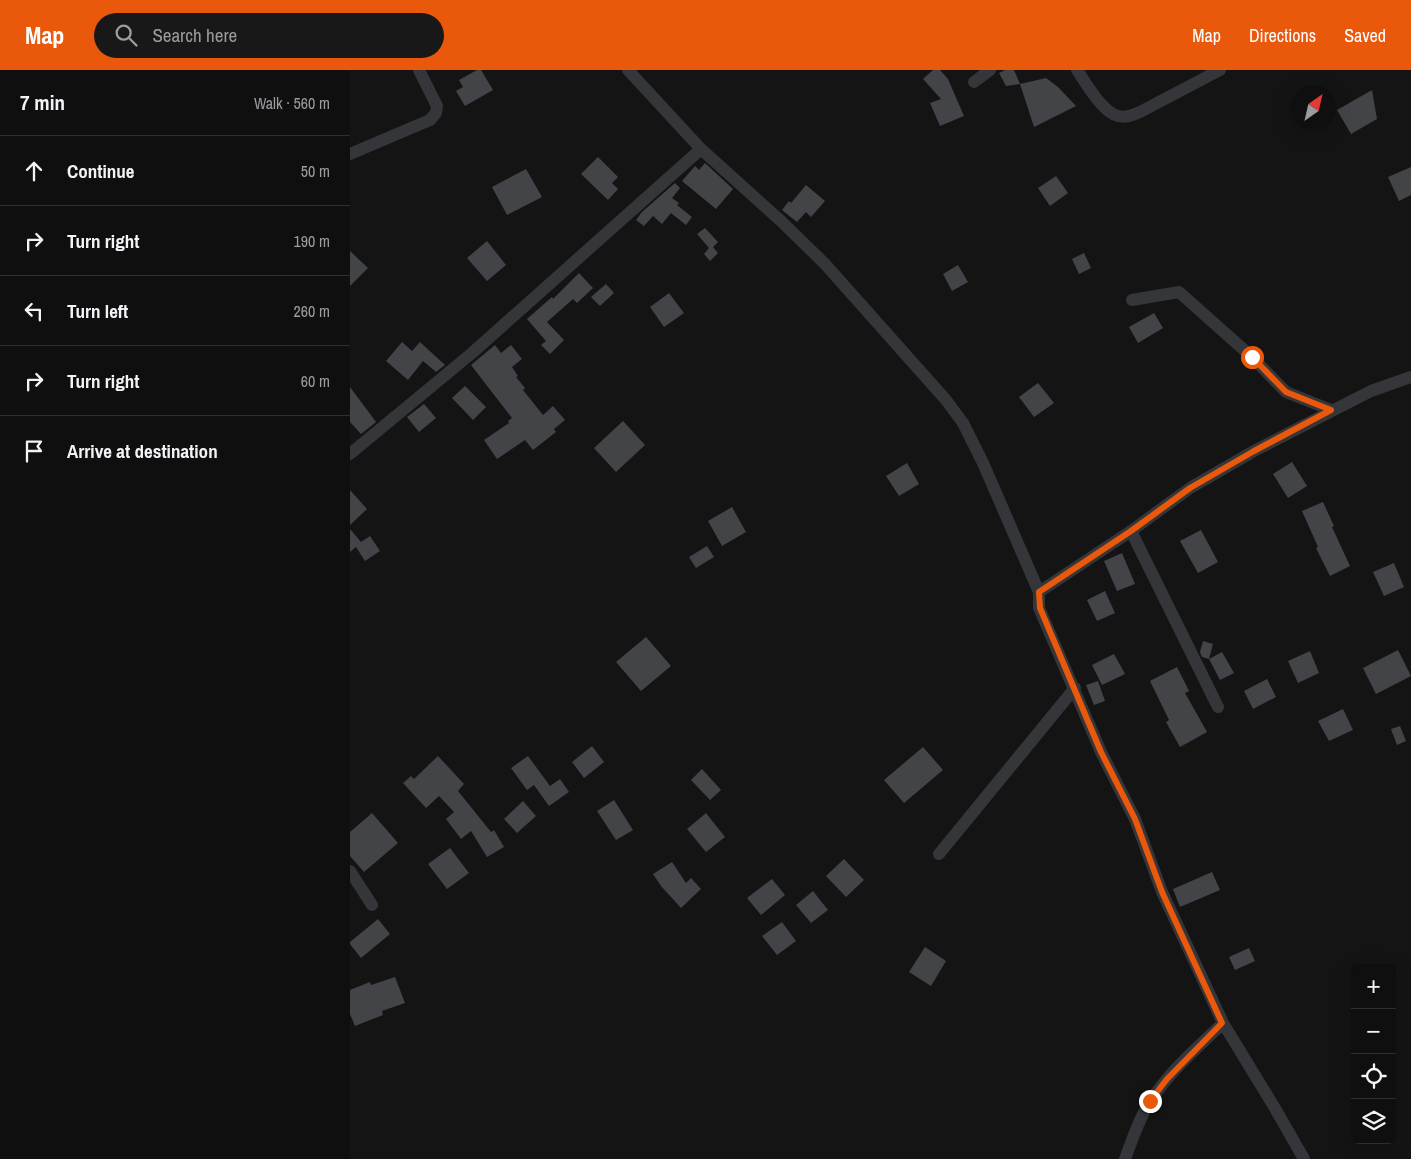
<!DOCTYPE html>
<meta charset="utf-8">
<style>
body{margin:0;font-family:"Archivo Narrow",sans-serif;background:#181819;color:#f1f3f6}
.controls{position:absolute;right:15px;bottom:15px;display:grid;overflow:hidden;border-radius:8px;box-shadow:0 5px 20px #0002}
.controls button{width:45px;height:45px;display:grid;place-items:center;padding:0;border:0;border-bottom:1px solid #2f2f30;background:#0f0f10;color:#f1f3f6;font:25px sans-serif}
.compass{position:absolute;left:941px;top:15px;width:45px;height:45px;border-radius:50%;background:#0f0f10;box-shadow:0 5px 20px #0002;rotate:34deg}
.stop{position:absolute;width:15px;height:15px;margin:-11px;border:4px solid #ea580c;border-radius:50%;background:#fff}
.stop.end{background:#ea580c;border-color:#fff;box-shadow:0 1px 5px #0008}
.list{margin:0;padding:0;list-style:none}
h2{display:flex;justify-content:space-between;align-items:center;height:65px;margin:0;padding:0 20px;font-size:21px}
h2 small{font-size:16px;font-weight:400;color:#9b9c9f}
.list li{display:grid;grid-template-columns:32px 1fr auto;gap:15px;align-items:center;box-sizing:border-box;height:70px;padding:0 20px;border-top:1px solid #2f2f30}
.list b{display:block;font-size:19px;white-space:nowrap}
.list em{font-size:16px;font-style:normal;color:#9b9c9f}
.icon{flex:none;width:28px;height:28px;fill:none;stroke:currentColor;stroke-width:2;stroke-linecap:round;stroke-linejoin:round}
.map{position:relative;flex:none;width:1061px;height:1089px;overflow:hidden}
header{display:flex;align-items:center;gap:30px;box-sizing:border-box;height:70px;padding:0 25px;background:#ea580c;color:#fff}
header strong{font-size:24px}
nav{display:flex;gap:28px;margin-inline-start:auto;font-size:18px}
.search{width:350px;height:45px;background:#181819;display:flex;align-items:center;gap:12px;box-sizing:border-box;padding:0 18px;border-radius:28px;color:#9b9c9f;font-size:19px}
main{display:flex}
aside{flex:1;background:#0f0f10}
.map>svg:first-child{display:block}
.building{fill:#434448}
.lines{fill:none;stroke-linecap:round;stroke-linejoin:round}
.street{stroke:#35363a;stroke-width:12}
.route{stroke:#ea580c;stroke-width:6}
</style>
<header>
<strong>Map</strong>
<div class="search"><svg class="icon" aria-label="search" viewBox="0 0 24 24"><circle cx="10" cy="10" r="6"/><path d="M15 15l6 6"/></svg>Search here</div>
<nav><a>Map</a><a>Directions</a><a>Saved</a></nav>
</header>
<main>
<aside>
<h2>7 min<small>Walk · 560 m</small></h2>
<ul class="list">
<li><svg class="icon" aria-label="ahead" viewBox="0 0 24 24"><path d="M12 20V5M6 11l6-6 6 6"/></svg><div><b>Continue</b></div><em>50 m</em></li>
<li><svg class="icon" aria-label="right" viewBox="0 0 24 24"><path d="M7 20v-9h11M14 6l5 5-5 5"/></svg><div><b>Turn right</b></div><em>190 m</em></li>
<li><svg class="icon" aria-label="left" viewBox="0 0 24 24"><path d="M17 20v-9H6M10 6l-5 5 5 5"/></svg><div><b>Turn left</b></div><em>260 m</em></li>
<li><svg class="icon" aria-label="right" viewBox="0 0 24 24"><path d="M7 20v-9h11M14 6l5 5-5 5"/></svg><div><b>Turn right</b></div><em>60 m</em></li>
<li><svg class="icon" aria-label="arrive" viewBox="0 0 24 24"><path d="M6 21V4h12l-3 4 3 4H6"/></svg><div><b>Arrive at destination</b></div></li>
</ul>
</aside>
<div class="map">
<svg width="1061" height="1089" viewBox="0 0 1061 1089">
<rect width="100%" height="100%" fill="#141415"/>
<path class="building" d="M 127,0 L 131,0 L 143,20 L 115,36 L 106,21 L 113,17 L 109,10 Z
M 583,0 L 590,0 L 598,9 L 614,46 L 590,56 L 580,33 L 591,29 L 573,9 Z
M 655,0 L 664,0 L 670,14 L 656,16 L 649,3 Z
M 696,8 L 708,17 L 726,36 L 684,57 L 670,14 Z
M 1022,20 L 1027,49 L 1001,64 L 987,40 Z
M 248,87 L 268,107 L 262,113 L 268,119 L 258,130 L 231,104 Z
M 355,93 L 383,119 L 366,139 L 332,111 L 345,96 L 349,100 Z
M 1061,97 L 1061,125 L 1049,131 L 1038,107 Z
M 176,99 L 192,127 L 157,145 L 142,117 Z
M 706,106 L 718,123 L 700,136 L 688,118 Z
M 325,113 L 330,118 L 322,128 L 329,133 L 327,135 L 342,147 L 336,155 L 321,143 L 312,154 L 303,146 L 294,156 L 286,150 L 292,142 Z
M 456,115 L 475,131 L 461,147 L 456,142 L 447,152 L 432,140 L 439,131 L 441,133 Z
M 355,158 L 368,172 L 363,177 L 368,183 L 360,191 L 354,184 L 359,178 L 347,164 Z
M 137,171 L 156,195 L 137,211 L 117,188 Z
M 0,181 L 18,198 L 0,216 Z
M 734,183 L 741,198 L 729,204 L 722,189 Z
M 608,195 L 618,212 L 602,221 L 593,204 Z
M 229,203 L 243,218 L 227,233 L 223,229 L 197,252 L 214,270 L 200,284 L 191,275 L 196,271 L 177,249 L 202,227 L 203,229 Z
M 256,214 L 264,223 L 250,236 L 241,227 Z
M 319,223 L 334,243 L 314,257 L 300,237 Z
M 804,243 L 813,258 L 788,273 L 779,257 Z
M 52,272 L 62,281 L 70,272 L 95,295 L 86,302 L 73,291 L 58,310 L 36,291 Z
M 145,275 L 151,283 L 161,275 L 172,289 L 162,297 L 168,306 L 166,307 L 175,318 L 173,320 L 193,345 L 203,336 L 215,350 L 204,359 L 206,362 L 183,380 L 175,370 L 147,389 L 134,370 L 159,353 L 158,351 L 162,348 L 121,295 Z
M 688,313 L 704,333 L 684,347 L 669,327 Z
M 115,316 L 136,337 L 123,350 L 102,328 Z
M 0,317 L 26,352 L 11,364 L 0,352 Z
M 74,334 L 86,348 L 69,362 L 57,347 Z
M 273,351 L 295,375 L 266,402 L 244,378 Z
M 942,392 L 957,416 L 938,428 L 923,404 Z
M 557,393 L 569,414 L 549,426 L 536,406 Z
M 0,420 L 17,439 L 0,455 Z
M 973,432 L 984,456 L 982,457 L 1000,496 L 980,506 L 966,478 L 968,477 L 952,441 Z
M 382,437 L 396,462 L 372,476 L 358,451 Z
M 0,459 L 11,472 L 20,466 L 30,481 L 15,491 L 6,477 L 0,482 Z
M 851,460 L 868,492 L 848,503 L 830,471 Z
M 357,476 L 364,487 L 346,498 L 339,487 Z
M 772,483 L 785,514 L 767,521 L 754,491 Z
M 1044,493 L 1054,517 L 1034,526 L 1023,502 Z
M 755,521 L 765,543 L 747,551 L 737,530 Z
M 296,567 L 321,596 L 291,621 L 266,592 Z
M 853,571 L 863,574 L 859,589 L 852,587 L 850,582 Z
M 1048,580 L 1061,606 L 1026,624 L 1013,598 Z
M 960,581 L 969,603 L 948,613 L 938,591 Z
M 872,582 L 884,603 L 870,610 L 859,589 Z
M 764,584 L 775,604 L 752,615 L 742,595 Z
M 827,597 L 839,621 L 835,623 L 857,662 L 830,677 L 816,652 L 819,650 L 800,611 Z
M 917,609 L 926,627 L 903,639 L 894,621 Z
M 748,611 L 755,631 L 744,635 L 736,615 Z
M 993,639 L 1003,660 L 979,671 L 968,651 Z
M 1050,656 L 1056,671 L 1047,675 L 1041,659 Z
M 242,676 L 254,692 L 234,708 L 222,692 Z
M 573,677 L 593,700 L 554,733 L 534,710 Z
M 88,686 L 114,714 L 108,721 L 141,762 L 144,760 L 154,777 L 137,787 L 121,761 L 111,769 L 96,749 L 104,742 L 89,726 L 76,738 L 53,713 L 61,706 L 64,709 Z
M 178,686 L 200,716 L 210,709 L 219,722 L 199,736 L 184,715 L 177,720 L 161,698 Z
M 352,699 L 371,720 L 360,730 L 341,710 Z
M 264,730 L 283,760 L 266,770 L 247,741 Z
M 173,731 L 186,746 L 167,763 L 154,749 Z
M 22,743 L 48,773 L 14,802 L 0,786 L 0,762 Z
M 356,743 L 375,767 L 356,782 L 337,759 Z
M 100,778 L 119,803 L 97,819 L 78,794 Z
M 494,789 L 514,810 L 496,827 L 476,806 Z
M 322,792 L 336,813 L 341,808 L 351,819 L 331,838 L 311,816 L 303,804 Z
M 862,802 L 870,820 L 830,837 L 823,819 Z
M 422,809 L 435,825 L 411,845 L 397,828 Z
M 463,821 L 478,840 L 461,853 L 446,835 Z
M 28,849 L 40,864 L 11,888 L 0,874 L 0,872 Z
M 432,852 L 446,871 L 427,885 L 412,866 Z
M 575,877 L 596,891 L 581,916 L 559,902 Z
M 899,878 L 905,891 L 885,900 L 879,887 Z
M 45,907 L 55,933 L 32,941 L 33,945 L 5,956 L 0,944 L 0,920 L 20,912 L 21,915 Z"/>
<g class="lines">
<path class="street" d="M 278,0 L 351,79
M 727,0 C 736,13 752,42 768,46 C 776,48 783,45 790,42 L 870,0
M 624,12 L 640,0
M 0,84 L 80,50 L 86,43 L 87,36 L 69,0
M 782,230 L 829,222 L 902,287 L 936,322 L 981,340
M 0,384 L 122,283 L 351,79 L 432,152 L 475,194 L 596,330 L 613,353 L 633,393 L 689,522 L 689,538 L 751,682 L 785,749 L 812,822 L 873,953 L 926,1040 L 954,1089
M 781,461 L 868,637
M 689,522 L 781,461 L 840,418 L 904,381 L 1021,321 L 1061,307
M 589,784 L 725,618
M 0,801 L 22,835
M 775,1089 C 782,1070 790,1046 802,1029 C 821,1000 848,977 873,953"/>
</g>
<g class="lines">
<path class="route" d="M 800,1031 L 817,1009 L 872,953 L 812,822 L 785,749 L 751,682 L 690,538 L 689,522 L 781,461 L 840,418 L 904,381 L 981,340 L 936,322 L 902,287"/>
</g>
</svg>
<div class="controls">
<button>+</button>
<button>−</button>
<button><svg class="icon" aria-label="locate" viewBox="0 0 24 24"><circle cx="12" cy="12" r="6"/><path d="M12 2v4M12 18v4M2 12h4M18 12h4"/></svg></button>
<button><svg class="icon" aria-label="layers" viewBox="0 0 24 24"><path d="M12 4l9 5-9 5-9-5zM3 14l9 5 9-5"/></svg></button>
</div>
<svg class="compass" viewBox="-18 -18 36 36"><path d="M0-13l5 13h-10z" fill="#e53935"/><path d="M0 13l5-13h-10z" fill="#9b9c9f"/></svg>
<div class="stop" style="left:902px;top:287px"></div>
<div class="stop end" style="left:800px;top:1031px"></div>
</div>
</main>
